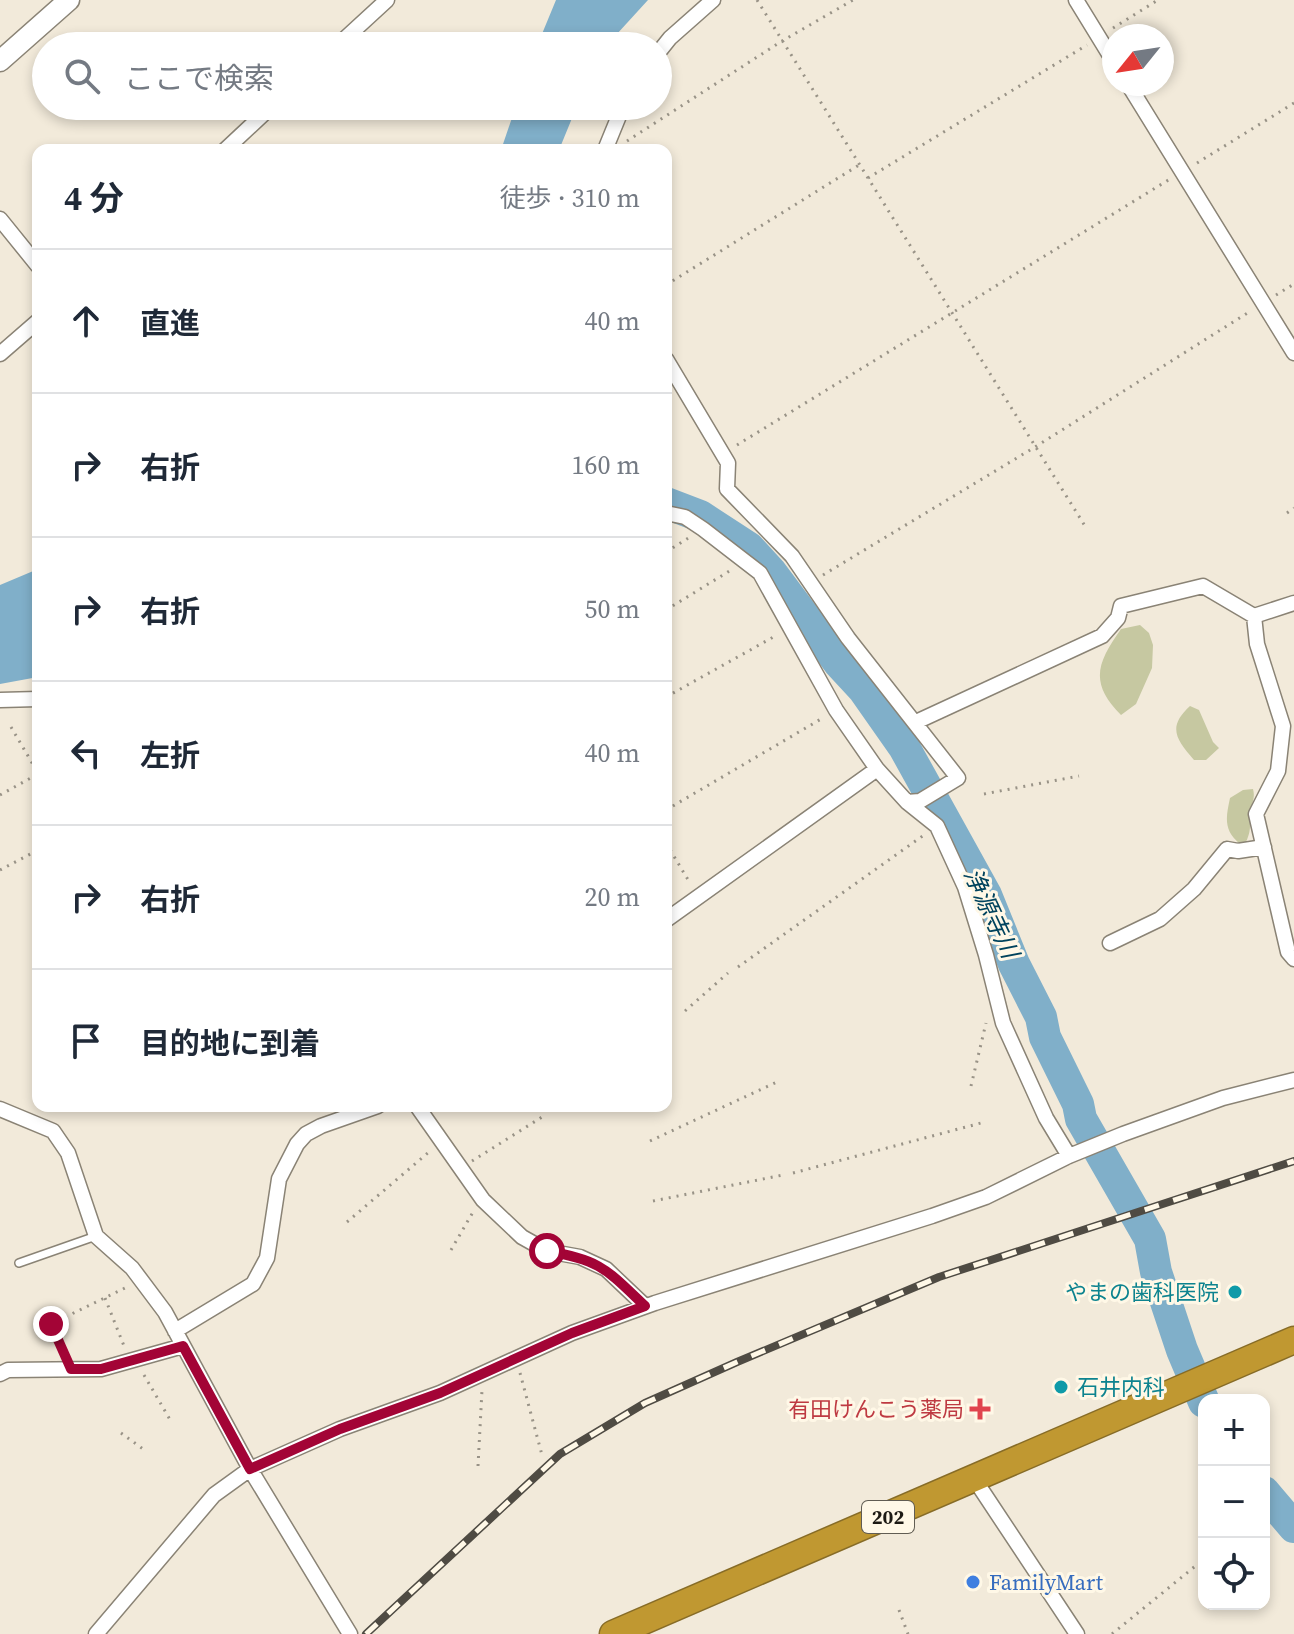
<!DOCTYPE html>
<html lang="ja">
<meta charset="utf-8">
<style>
body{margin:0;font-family:"Source Serif 4","Noto Sans JP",serif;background:#f6f6f7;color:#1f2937}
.controls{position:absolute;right:24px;bottom:24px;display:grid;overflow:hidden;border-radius:16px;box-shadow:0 4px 12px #0003}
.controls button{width:72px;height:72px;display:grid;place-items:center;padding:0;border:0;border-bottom:2px solid #e0e1e3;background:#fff;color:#1f2937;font:40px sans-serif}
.compass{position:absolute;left:1102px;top:24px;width:72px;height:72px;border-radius:50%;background:#fff;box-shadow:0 4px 12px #0003;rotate:240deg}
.stop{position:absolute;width:24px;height:24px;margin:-18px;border:6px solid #a30436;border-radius:50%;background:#fff}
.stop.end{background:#a30436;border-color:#fff;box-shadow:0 2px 8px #0008}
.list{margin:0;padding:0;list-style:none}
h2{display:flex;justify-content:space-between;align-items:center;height:104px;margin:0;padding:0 32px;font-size:34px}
h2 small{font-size:26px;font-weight:400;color:#747a83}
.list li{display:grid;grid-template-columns:52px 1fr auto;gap:24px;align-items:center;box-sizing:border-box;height:144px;padding:0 32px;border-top:2px solid #e0e1e3}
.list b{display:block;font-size:30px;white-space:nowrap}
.list em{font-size:26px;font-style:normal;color:#747a83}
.icon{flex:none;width:44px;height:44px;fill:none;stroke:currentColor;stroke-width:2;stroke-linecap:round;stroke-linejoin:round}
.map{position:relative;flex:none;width:1294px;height:1634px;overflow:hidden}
.search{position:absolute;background:#fff;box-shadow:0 4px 12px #0003;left:32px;top:32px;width:640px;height:88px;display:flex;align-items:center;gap:20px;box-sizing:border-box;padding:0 28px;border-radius:44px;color:#747a83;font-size:30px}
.panel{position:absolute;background:#fff;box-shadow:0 4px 12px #0003;left:32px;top:144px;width:640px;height:968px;border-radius:16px}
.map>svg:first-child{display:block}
.green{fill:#c6c8a1}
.water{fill:#80afc9}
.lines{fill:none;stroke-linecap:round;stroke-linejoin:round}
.river{stroke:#80afc9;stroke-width:32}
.lane-casing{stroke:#8a8375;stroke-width:10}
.street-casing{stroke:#8a8375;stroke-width:17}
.secondary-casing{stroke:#8a8375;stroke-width:23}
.highway-casing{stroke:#876c27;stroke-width:29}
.path{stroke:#999387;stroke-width:3;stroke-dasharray:2 6;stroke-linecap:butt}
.lane{stroke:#fff;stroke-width:7}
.street{stroke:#fff;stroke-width:14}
.secondary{stroke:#fff;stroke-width:20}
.highway{stroke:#c09831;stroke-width:26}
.rail-casing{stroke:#4f4b43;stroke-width:8}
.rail{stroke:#fff8e7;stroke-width:5;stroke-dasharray:15;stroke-linecap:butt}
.route{stroke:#a30436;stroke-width:10}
.culture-dot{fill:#0f9aa8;stroke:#fff8e7;stroke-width:3}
.health-dot{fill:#e0444e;stroke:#fff8e7;stroke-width:3}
.shop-dot{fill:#3f7fe0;stroke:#fff8e7;stroke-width:3}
.labels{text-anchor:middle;stroke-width:6;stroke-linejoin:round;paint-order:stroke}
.shield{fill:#fff8e7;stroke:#615d53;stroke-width:2}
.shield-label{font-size:20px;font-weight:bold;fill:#1d1a14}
.culture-label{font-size:22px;fill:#0d838f;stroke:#fff8e7;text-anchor:end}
.health-label{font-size:22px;fill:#be3a42;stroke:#fff8e7;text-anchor:end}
.shop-label{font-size:22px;fill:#366cbe;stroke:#fff8e7;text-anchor:start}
.water-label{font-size:24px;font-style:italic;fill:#00435d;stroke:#fff8e7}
</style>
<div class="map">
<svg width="1294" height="1634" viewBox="0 0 1294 1634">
<rect width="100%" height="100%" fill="#f2eada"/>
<path class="green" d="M 1140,625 L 1149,633 L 1153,645 L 1152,668 L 1136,704 L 1121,715 C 1089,683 1097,663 1121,629 Z
M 1190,706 L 1199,710 L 1213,742 L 1219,748 L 1206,760 L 1194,760 C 1176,739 1167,727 1190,706 Z
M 1253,789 C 1256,800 1250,805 1250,815 C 1250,826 1251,831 1246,842 L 1240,844 C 1223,830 1226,817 1230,798 L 1243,790 Z"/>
<path class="water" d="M 556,0 L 648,0 L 606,46 L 537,46 Z
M 516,106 L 577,106 L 559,150 L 501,150 Z
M 38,569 L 38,677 L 0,684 L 0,585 Z"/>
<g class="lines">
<path class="river" d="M 666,503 L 700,516 L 749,548 L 771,572 L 839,663 L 864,690 L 904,747 L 986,895 L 1014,964 L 1041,1017 L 1045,1037 L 1078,1104 L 1081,1119 L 1150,1239 L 1156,1272 L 1182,1350 L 1204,1402
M 1264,1492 L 1294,1527"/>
<g class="lane-casing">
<path id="lane" d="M 19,1263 L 96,1236"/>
</g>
<g class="street-casing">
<path id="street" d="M 1076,0 L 1114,62
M 337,46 L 387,0
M 658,53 L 670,38 L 713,0
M 1128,84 L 1294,353
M 225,150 L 272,106
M 605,150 L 623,106
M 0,219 L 38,266
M 0,354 L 38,321
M 666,359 L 728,463 L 727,489 L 792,556 L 848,638 L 958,778 L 920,801 L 907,802
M 666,513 L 685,517 L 703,529 L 760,573 L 836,710 L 877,769 L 907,802 L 937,826 L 965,887 L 986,955 L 1003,1023 L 1046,1118 L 1069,1156
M 1254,616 L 1257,644 L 1283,726 L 1278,771 L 1256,814 L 1288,952 L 1294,959
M 0,700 L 38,699
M 916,722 L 1102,636 L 1118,618 L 1121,606 L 1203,586 L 1254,616 L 1294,603
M 666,920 L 877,769
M 1110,943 L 1160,919 L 1194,889 L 1227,849 L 1238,851 L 1264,847
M 417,1106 L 483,1200 L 522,1237 L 547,1251 L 580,1257 L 606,1269 L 645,1306
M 0,1109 L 53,1131 L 68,1153 L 96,1236 L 132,1268 L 165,1312 L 250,1469 L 350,1634
M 175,1331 L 253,1284 L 267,1258 L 279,1179 L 297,1144 L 306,1134 L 321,1126 L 378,1106
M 0,1374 L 8,1370 L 101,1369 L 183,1346
M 975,1480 L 1077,1634
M 96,1634 L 214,1495 L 250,1469 L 340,1429 L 440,1393 L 572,1333 L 655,1303 L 932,1216 L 986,1197 L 1069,1156 L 1123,1134 L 1223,1098 L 1294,1080"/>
</g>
<g class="secondary-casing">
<path id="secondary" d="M 0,61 L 69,0"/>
</g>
<g class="highway-casing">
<path id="highway" d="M 613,1634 L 1294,1340"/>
</g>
<path class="path" d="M 757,0 L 1085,526
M 1113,28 L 1158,0
M 627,141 L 782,41 L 853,0
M 1197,163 L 1294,103
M 868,178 L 1087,45
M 666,285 L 859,165
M 1276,295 L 1294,284
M 737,445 L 1170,179
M 1287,513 L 1294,508
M 666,552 L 690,537
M 823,575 L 1035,447 L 1249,312
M 666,610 L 731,570
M 666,697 L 777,635
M 11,727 L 38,773
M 984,794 L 1079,776
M 0,795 L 38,774
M 666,810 L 821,719
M 666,843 L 690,883
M 0,870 L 38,850
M 738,967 L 924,835
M 685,1011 L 728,973
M 971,1086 L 986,1023
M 650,1141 L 779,1081
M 472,1161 L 542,1117 L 542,1106
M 793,1173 L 981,1123
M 653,1201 L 783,1175
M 347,1222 L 429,1152
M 451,1250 L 473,1212
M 105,1298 L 124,1346
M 52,1315 L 51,1324 L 65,1355
M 51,1324 L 127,1287
M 520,1373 L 542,1455
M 144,1375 L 172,1423
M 121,1433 L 143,1449
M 478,1466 L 482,1390
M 899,1610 L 908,1634
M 1112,1634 L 1204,1559"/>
<use href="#lane" class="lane"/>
<use href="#street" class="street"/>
<use href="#secondary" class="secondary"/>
<use href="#highway" class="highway"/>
<g class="rail-casing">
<path id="rail" d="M 366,1634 L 560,1454 L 645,1403 L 737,1362 L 939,1277 L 1294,1161"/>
</g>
<use href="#rail" class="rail"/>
</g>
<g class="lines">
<path class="route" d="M 51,1324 L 71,1369 L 101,1369 L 183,1346 L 250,1469 L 340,1429 L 440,1393 L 572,1333 L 645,1306 C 607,1270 601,1260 547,1251"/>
</g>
<g class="culture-dot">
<circle cx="1235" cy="1292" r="8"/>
<circle cx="1061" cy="1387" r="8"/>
</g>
<path class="health-dot" d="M976 1397h8v8h8v8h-8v8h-8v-8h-8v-8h8z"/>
<circle class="shop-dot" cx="973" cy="1582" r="8"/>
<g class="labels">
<rect class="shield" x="862" y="1501" width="52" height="32" rx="6"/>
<g class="shield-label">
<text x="888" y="1524">202</text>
</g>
<g class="culture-label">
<text x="1219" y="1300">やまの歯科医院</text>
<text x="1077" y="1395" text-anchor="start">石井内科</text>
</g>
<g class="health-label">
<text x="964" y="1417">有田けんこう薬局</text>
</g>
<g class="shop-label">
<text x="989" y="1590">FamilyMart</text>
</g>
<g class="water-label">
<text transform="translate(991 913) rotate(65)" y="8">浄源寺川</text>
</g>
</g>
</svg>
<div class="controls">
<button>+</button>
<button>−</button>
<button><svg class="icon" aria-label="locate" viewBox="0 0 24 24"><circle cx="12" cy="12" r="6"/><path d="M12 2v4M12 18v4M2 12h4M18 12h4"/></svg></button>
</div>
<svg class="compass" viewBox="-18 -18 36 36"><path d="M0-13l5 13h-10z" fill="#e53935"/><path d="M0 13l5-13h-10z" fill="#747a83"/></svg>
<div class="stop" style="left:547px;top:1251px"></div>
<div class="stop end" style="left:51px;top:1324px"></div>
<div class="search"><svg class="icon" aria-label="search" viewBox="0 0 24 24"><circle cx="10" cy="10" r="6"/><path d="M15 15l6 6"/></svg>ここで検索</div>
<section class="panel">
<h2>4 分<small>徒歩 · 310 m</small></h2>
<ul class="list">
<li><svg class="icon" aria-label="ahead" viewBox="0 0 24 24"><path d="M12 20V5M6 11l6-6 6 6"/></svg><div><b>直進</b></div><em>40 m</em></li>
<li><svg class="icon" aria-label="right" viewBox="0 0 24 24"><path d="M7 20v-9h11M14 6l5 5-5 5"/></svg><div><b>右折</b></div><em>160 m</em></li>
<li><svg class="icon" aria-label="right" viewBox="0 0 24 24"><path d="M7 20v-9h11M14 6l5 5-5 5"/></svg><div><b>右折</b></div><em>50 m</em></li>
<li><svg class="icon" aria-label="left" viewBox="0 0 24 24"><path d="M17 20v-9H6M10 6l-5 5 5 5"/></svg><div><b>左折</b></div><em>40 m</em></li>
<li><svg class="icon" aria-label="right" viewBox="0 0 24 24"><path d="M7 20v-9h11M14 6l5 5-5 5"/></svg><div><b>右折</b></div><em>20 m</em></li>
<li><svg class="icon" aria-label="arrive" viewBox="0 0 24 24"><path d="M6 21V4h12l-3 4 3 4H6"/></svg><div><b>目的地に到着</b></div></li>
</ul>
</section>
</div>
